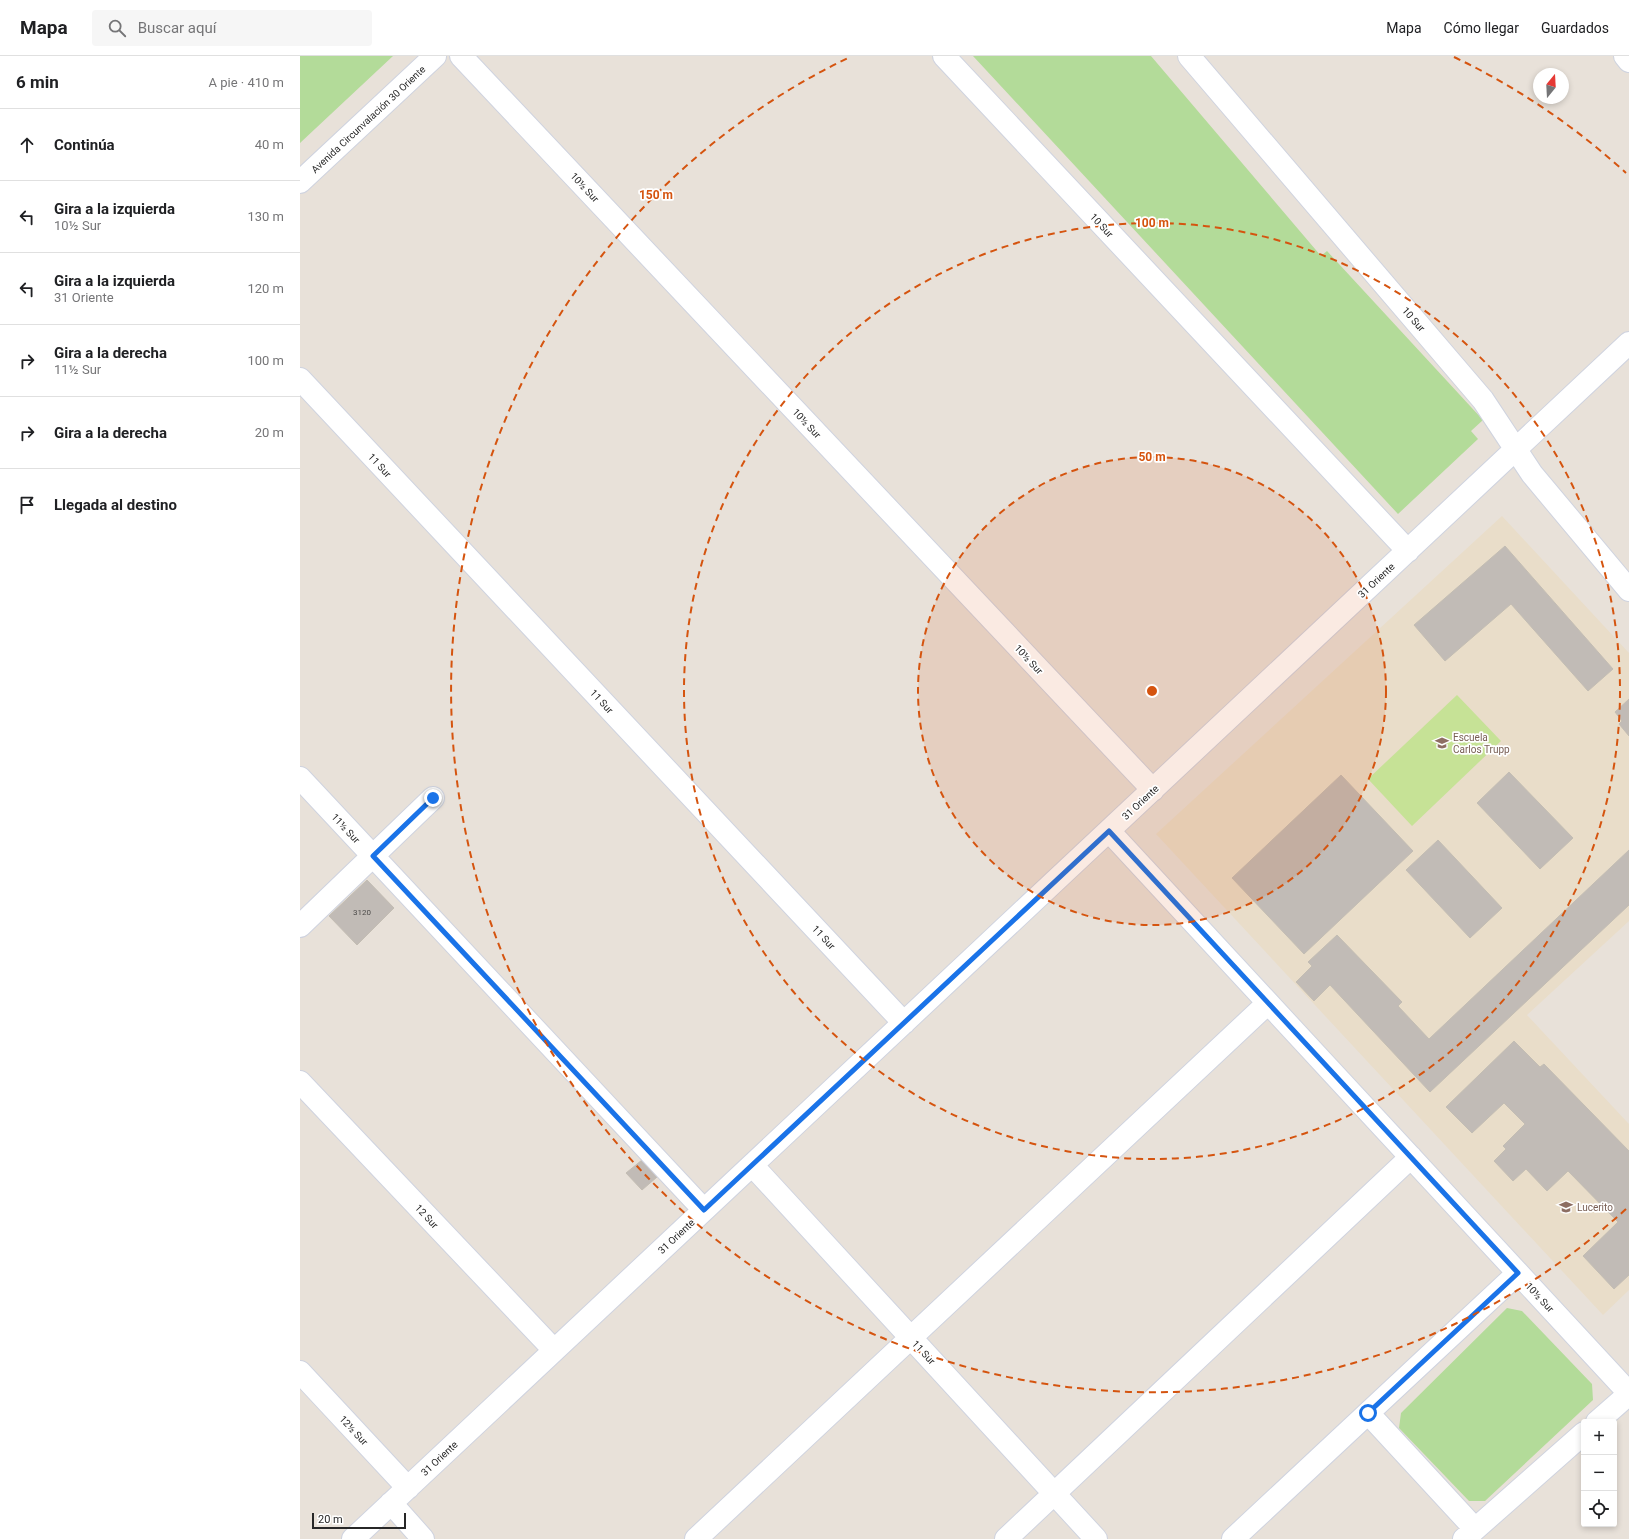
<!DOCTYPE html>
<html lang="es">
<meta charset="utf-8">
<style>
body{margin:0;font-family:Roboto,sans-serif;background:#f6f6f6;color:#202124}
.controls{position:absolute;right:12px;bottom:12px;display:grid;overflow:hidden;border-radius:4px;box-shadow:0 2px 6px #0003}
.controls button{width:36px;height:36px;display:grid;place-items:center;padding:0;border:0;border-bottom:1px solid #e0e0e0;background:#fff;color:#202124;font:20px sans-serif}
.compass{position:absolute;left:1233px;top:12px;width:36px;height:36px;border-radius:50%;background:#fff;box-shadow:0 2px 6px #0003;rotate:18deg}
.scale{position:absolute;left:12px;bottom:10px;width:94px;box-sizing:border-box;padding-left:4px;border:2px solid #272727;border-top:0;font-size:11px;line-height:14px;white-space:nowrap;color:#272727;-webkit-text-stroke:3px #fff;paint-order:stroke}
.stop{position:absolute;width:12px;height:12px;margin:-9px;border:3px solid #1a73e8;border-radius:50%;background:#fff}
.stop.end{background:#1a73e8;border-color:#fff;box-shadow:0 1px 4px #0008}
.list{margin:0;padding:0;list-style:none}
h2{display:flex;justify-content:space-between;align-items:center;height:52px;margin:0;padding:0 16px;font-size:17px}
h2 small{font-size:13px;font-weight:400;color:#757577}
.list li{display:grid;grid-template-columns:26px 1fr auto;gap:12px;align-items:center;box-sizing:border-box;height:72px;padding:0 16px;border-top:1px solid #e0e0e0}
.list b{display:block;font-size:15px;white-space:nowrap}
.list p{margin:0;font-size:13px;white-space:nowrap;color:#757577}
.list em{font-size:13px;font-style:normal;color:#757577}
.icon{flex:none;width:22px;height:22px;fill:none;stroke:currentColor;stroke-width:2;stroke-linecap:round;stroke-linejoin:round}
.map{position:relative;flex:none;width:1329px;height:1483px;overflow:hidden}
header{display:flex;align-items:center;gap:24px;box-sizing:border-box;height:56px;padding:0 20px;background:#fff;border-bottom:1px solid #e0e0e0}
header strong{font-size:19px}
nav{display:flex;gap:22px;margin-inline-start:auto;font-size:14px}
.search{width:280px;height:36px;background:#f6f6f6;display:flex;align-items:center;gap:10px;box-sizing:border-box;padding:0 14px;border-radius:4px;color:#757577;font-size:15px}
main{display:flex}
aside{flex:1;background:#fff}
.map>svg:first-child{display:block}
.education{fill:#e9ddc9}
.green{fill:#b3db99}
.pitch{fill:#c6e296}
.building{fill:#c1bbb6;stroke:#c3bdb3}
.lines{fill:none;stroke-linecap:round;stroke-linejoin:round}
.minor-casing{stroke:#cfd3df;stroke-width:24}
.minor{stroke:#fff;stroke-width:22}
.route{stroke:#1a73e8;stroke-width:5}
.ring{fill:none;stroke:#d5540f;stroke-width:2;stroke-dasharray:7 5}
.labels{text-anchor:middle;stroke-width:3.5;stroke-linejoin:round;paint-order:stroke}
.number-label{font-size:8px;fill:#4e4c4b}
.street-label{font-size:10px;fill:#272727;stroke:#fff}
.education-label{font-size:10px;fill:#785e54;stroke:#fff;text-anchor:start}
.centre{fill:#d5540f;stroke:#fff;stroke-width:2}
.ring-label{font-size:12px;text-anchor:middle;font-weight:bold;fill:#d5540f;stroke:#fff;stroke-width:3.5;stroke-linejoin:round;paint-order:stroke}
</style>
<header>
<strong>Mapa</strong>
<div class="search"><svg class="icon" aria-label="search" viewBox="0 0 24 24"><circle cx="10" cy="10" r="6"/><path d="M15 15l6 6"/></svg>Buscar aquí</div>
<nav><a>Mapa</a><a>Cómo llegar</a><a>Guardados</a></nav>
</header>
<main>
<aside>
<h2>6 min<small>A pie · 410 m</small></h2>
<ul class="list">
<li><svg class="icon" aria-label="ahead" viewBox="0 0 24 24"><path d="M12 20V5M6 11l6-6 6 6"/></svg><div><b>Continúa</b></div><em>40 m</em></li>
<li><svg class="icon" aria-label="left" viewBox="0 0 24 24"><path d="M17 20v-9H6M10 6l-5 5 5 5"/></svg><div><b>Gira a la izquierda</b><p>10½ Sur</p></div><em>130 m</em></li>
<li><svg class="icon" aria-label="left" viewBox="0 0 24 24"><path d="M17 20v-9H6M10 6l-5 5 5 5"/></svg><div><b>Gira a la izquierda</b><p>31 Oriente</p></div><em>120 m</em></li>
<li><svg class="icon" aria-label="right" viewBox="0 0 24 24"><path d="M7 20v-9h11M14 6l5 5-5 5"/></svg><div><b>Gira a la derecha</b><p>11½ Sur</p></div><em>100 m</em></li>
<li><svg class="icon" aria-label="right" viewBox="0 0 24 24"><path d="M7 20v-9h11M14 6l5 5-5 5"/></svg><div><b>Gira a la derecha</b></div><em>20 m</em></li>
<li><svg class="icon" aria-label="arrive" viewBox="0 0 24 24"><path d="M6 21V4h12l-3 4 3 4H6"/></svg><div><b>Llegada al destino</b></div></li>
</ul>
</aside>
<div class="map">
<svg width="1329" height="1483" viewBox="0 0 1329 1483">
<rect width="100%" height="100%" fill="#e8e1d9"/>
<path class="education" d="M 1202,460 L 1329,597 L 1329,865 L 1227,959 L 1329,1068 L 1329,1234 L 1303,1259 L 856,778 Z"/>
<path class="green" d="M 0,0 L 93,0 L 0,87 Z
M 673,0 L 851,0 L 1021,200 L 1027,195 L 1183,364 L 1171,375 L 1178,383 L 1098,458 Z
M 1207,1252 L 1222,1255 L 1292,1328 L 1293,1344 L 1185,1445 L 1169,1445 L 1099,1372 L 1101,1357 Z"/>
<path class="pitch" d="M 1157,639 L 1201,685 L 1112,770 L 1068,723 Z"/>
<path class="building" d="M 1205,490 L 1313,613 L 1288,635 L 1211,548 L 1145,605 L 1114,569 Z
M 1329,643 L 1329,680 L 1319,668 L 1322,665 L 1315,656 Z
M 1209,716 L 1273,782 L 1240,813 L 1177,747 Z
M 1041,719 L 1113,795 L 1004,898 L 932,822 Z
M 1138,784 L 1202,852 L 1170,882 L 1106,814 Z
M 1329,794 L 1329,849 L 1130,1036 L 1030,929 L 1014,945 L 996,926 L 1012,910 L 1008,906 L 1037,879 L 1102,946 L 1098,950 L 1129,983 Z
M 67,824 L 94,852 L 57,889 L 29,860 Z
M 1214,985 L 1240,1011 L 1244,1008 L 1329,1095 L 1329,1219 L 1314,1233 L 1283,1200 L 1318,1166 L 1268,1115 L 1247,1135 L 1226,1113 L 1213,1125 L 1194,1105 L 1206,1093 L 1203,1090 L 1225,1068 L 1204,1047 L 1172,1077 L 1146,1051 Z
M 342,1104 L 357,1121 L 342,1134 L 326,1117 Z"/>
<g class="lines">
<g class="minor-casing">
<path id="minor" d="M 161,0 L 853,734
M 644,0 L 1108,495
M 889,0 L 1183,344 L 1232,418 L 1329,534
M 1325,0 L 1329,5
M 0,126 L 135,0
M 0,323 L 604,967
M 0,722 L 404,1154
M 809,775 L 1329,1337
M 0,870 L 133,742
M 0,1026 L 254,1294
M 452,1109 L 796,1483
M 0,1316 L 108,1432
M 1068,1357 L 1175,1473
M 1297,1366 L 1329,1338
M 91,1447 L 123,1483
M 53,1483 L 1329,287
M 396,1483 L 968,947
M 706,1483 L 1111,1101
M 933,1483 L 1218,1217
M 1164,1483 L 1284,1377"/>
</g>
<use href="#minor" class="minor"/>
</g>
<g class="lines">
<path class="route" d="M 133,742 L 73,800 L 404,1154 L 809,775 L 1218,1217 L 1068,1357"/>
</g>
<circle cx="852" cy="635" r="234" fill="#d5540f" fill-opacity=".12"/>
<g class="ring">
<circle cx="852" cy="635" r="234"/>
<circle cx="852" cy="635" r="468"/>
<path d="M1326 1153A702 702 0 1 1 550 1M1154 1A702 702 0 0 1 1326 117"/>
</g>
<defs>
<g id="school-bare" transform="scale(1.08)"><path d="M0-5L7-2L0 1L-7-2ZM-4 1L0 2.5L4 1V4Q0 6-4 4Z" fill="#8d6e63" stroke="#fff" stroke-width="2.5" paint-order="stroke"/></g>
</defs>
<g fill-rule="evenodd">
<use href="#school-bare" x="1142" y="687"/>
<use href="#school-bare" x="1266" y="1151"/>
</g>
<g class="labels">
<g class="number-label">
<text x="62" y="859">3120</text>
</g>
<g class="street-label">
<text transform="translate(68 63) rotate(-43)" y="4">Avenida Circunvalación 30 Oriente</text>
<text transform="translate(285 131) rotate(47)" y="4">10½ Sur</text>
<text transform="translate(802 169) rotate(47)" y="4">10 Sur</text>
<text transform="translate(1114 263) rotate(49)" y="4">10 Sur</text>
<text transform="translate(507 367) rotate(47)" y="4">10½ Sur</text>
<text transform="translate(80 409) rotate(47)" y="4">11 Sur</text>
<text transform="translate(1076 524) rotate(-43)" y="4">31 Oriente</text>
<text transform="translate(729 603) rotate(47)" y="4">10½ Sur</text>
<text transform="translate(302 645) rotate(47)" y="4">11 Sur</text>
<text transform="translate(840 746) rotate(-43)" y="4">31 Oriente</text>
<text transform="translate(46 772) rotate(47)" y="4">11½ Sur</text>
<text transform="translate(524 881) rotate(47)" y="4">11 Sur</text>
<text transform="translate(127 1160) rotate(47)" y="4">12 Sur</text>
<text transform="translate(376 1180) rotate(-43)" y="4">31 Oriente</text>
<text transform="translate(1240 1241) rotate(47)" y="4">10½ Sur</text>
<text transform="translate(624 1296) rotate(47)" y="4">11 Sur</text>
<text transform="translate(54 1374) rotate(47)" y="4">12½ Sur</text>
<text transform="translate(139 1402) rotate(-43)" y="4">31 Oriente</text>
</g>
<g class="education-label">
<text x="1153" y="685">Escuela<tspan x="1153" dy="12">Carlos Trupp</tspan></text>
<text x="1277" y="1155">Lucerito</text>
</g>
</g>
<circle cx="852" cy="635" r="6" class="centre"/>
<g class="ring-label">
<text x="356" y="143">150 m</text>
<text x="852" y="171">100 m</text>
<text x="852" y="405">50 m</text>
</g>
</svg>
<div class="controls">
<button>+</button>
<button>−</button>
<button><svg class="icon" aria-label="locate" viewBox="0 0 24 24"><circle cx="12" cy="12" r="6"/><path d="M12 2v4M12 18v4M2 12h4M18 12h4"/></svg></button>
</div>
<svg class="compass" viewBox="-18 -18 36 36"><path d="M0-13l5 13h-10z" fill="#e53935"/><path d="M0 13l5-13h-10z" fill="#757577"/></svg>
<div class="scale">20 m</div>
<div class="stop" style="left:1068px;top:1357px"></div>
<div class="stop end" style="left:133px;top:742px"></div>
</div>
</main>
